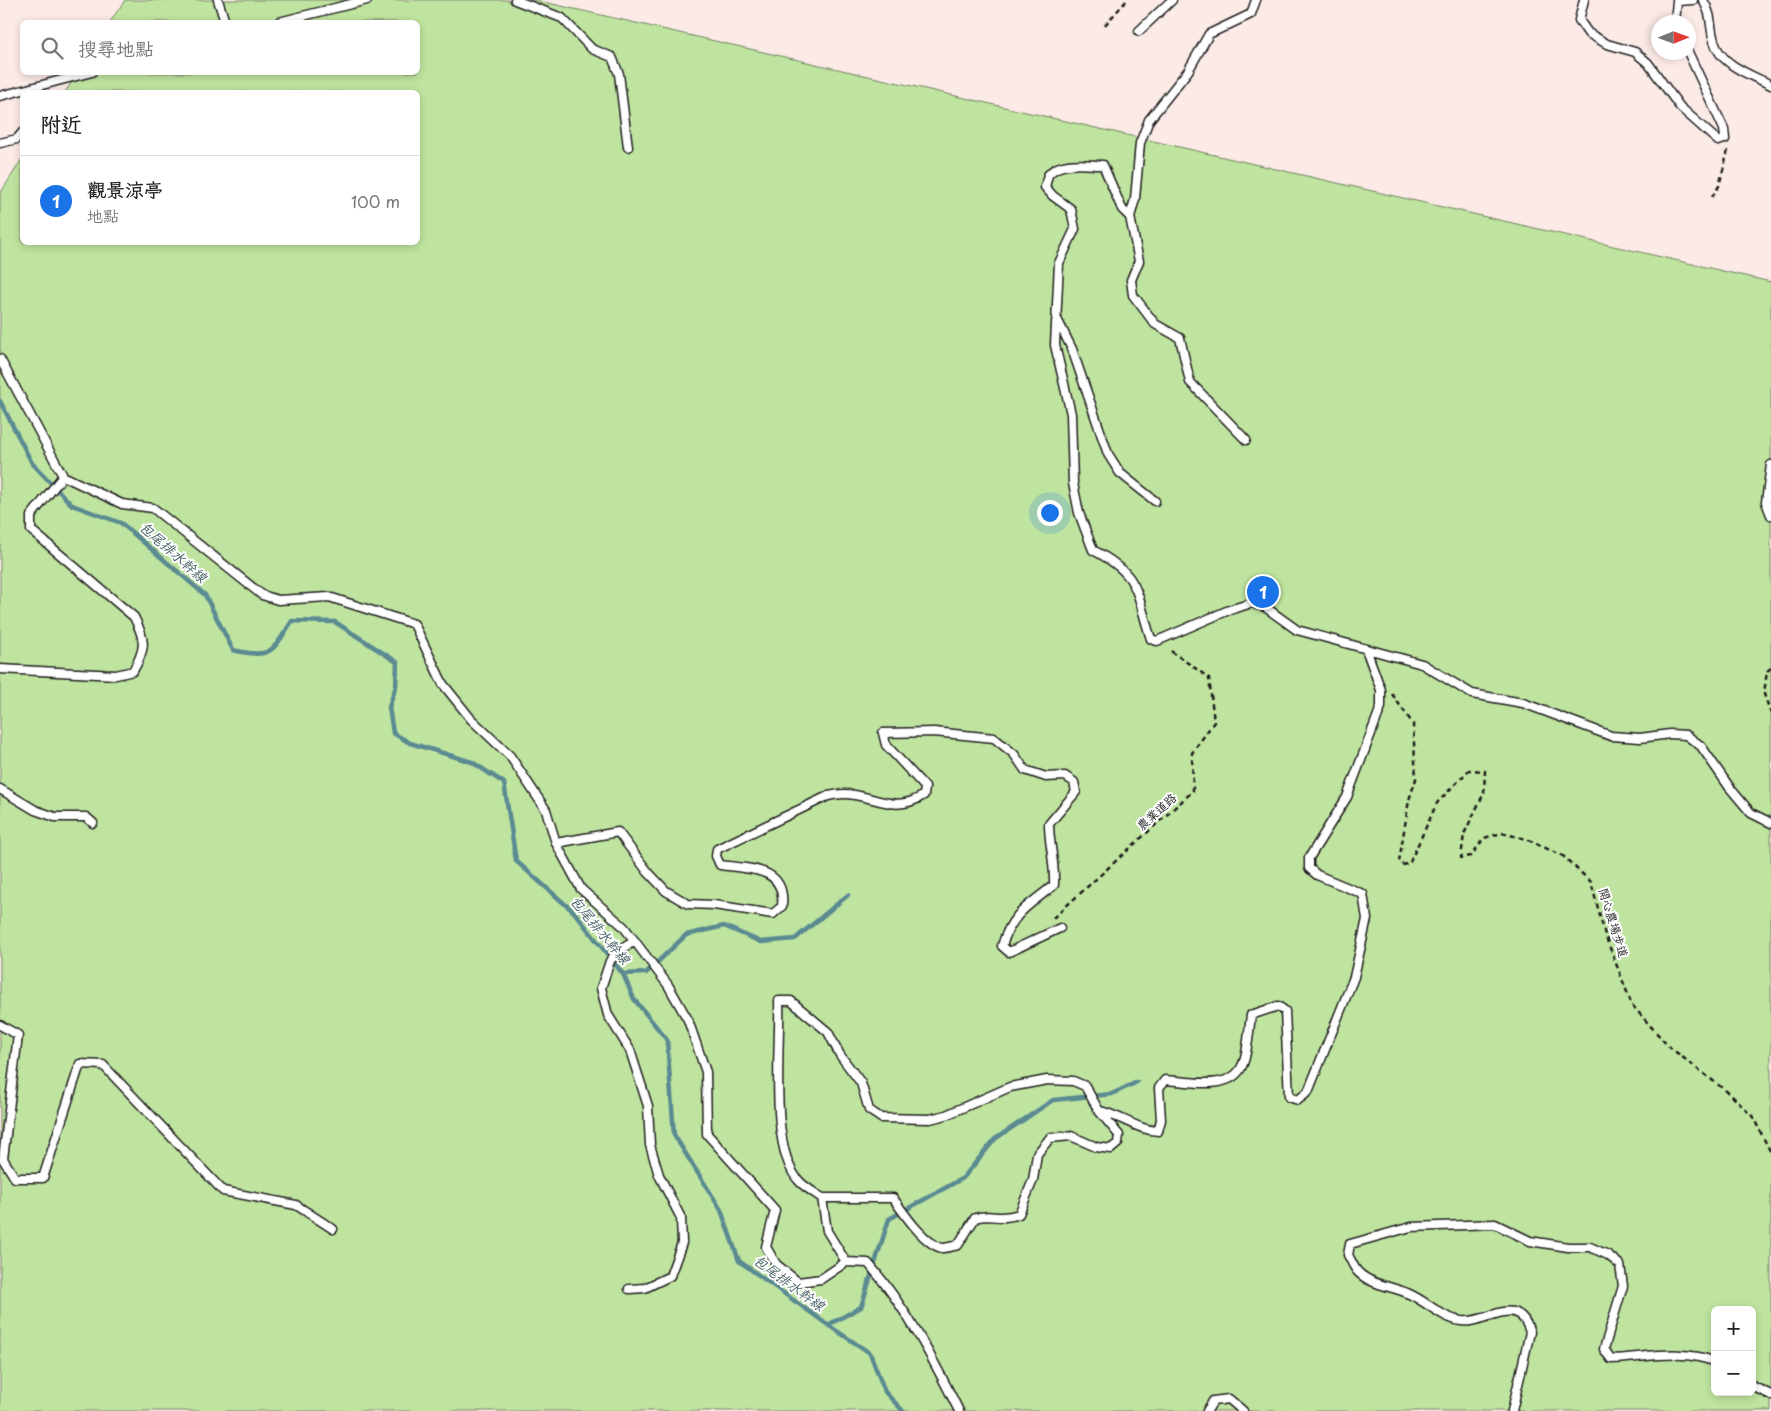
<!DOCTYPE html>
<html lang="zh-TW">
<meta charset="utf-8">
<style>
body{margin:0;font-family:"Playpen Sans","LXGW WenKai TC",sans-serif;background:#f2f2f2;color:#222}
.controls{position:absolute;right:15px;bottom:15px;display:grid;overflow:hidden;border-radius:8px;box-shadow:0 2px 8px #0003}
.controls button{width:45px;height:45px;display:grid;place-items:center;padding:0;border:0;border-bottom:1px solid #e0e0e0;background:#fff;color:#222;font:25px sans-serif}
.compass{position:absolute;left:1651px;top:15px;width:45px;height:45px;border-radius:50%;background:#fff;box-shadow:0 2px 8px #0003;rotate:89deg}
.you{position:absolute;left:1049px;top:512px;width:18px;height:18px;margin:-12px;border:4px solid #fff;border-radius:50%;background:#1a73e8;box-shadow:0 0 0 8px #1a73e833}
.badge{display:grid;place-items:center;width:32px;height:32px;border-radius:50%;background:#1a73e8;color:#fff;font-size:16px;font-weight:700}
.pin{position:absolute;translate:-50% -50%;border:2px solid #fff;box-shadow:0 1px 5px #0006}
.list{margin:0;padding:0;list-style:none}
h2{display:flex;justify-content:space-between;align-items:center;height:65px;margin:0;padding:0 20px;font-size:21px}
h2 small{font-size:16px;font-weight:400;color:#767676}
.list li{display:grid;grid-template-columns:32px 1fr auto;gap:15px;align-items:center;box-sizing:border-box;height:90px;padding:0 20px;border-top:1px solid #e0e0e0}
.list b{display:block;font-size:19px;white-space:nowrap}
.list p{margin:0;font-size:16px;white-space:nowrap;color:#767676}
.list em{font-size:16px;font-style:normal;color:#767676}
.icon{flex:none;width:28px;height:28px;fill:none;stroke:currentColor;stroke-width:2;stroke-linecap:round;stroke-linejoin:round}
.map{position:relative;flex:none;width:1771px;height:1411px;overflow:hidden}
.search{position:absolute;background:#fff;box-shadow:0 2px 8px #0003;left:20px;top:20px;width:400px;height:55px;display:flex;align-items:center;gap:12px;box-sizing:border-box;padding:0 18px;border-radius:8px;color:#767676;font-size:19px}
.panel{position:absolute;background:#fff;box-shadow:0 2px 8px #0003;left:20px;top:90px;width:400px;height:155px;border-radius:8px}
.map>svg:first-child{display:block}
.green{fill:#bfe49f;stroke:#6e805e;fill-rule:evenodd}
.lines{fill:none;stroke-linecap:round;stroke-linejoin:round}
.stream{stroke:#5a8a92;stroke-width:4.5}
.service-casing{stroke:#1c1c1c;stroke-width:11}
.path{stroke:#1c1c1c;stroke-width:2.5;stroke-dasharray:5 4;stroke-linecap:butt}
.service{stroke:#fff;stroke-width:8}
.labels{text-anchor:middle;stroke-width:4;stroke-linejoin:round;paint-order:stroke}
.street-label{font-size:12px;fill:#1c1c1c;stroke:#fff}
.water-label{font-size:14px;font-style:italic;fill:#405c61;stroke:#fff}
</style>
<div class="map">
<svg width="1771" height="1411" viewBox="0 0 1771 1411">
<rect width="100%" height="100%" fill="#fceae7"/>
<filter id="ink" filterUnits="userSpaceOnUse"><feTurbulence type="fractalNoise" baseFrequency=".02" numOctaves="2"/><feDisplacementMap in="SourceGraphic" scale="10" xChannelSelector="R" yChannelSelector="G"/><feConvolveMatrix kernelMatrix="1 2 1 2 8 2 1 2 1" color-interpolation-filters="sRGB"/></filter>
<g filter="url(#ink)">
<path class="green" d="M 125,0 L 535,0 L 1771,282 L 1771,1411 L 0,1411 L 0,194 L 22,159 L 22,242 L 418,242 L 418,92 L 65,92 L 78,73 L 418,72 L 418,22 L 110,22 ZM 1715,1310 L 1752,1310 L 1752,1392 L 1715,1392 Z"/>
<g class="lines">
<path class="stream" d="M 0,401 L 32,463 L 72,505 L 121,523 L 205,595 L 233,650 C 272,659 272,652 292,621 L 335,622 L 397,662 L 396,686 L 389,707 L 393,733 L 410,743 L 472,762 L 504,783 L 516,861 L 574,912 L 623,974 L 634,999 L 667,1040 L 674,1135 L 721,1210 L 739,1261 L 828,1325 L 861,1307 L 889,1219 L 963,1178 L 995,1139 L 1053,1100 L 1112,1094 L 1137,1082
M 623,974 L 646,973 L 686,935 L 724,926 L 761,942 L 795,939 L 848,895
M 828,1325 L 870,1353 L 885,1392 L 903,1411"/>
<g class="service-casing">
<path id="service" d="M 218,0 L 225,22
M 515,0 L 562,18 L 592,49 L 612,57 L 619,74 L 628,147
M 1256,0 L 1251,14 L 1209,34 L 1188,71 L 1149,120 L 1140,143 L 1135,199 L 1130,217 L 1122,209 L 1103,165 C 1087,165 1059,160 1048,175 C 1047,178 1046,184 1045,187 L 1053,196 L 1071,209 L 1075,229 L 1059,263 L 1055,345 L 1071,414 L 1073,483 L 1079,513 L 1093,550 C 1142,576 1135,591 1151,639 L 1157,641 L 1229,610 L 1252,603 L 1265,607 L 1297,630 L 1422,664 L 1472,694 L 1523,703 L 1611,736 L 1640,738 L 1670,734 L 1686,735 L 1701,746 L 1730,788 L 1751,813 L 1771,823
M 1584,0 L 1579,20 L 1588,33 L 1607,44 L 1635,52 L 1648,63 L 1680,107 L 1718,141 L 1725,139 L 1724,129 L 1688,52
M 1703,0 C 1713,17 1709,24 1714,41 C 1720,65 1751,75 1771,85
M 279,22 L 367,0
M 1675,22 L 1677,1 L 1693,0
M 1139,31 L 1172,0
M 0,96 L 92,72
M 0,143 L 17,139 L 22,133
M 1130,217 L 1139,261 L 1131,280 L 1133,295 L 1155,324 L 1180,338 L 1190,382 L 1246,440
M 1057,319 L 1072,349 L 1108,454 L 1120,473 L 1155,501
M 0,359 L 63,476 L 122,504 L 153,508 L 262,595 L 278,600 L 329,597 L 414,624 L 443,684 L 471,719 L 510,756 L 546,810 L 556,843 L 581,889 L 624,927 L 668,985 L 688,1020 L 706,1072 L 707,1134 L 775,1210 L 766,1247 L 776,1264 L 798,1282 L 821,1279 L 846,1262 L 868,1263 C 906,1307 933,1359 959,1411
M 1771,465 L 1766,502 L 1771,515
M 0,669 L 116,675 L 133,671 C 146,648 146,641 134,617 L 31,530 L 31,516 L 63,476
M 0,789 L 35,810 L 55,817 L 86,817 L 93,823
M 556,843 L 618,832 L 648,872 L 666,891 L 688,904 L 714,905 L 773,914 L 782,906 C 786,866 748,869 720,865 L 716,856 L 717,849 L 828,796 C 833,795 839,794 844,794 C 873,794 894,815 924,795 L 925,787 L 886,745 L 883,733 L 934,732 L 994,738 L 1014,754 L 1025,770 L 1046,777 L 1065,776 L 1074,782 L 1076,792 L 1049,824 C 1049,845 1055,862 1054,885 C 1030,905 1012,912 1002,946 L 1009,952 L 1060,928
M 0,1025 L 18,1035 L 3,1159 L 15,1178 L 43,1178 L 80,1064 L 103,1065 L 223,1191 L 296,1205 L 333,1229
M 822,1198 L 893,1198 C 903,1212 924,1244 942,1248 C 947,1248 953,1246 958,1245 L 975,1218 C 992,1213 1000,1221 1019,1214 L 1033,1180 L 1037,1154 L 1050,1138 L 1071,1136 L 1096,1147 L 1111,1149 L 1118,1143 L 1119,1135 L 1099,1111 C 1120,1115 1137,1130 1158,1131 L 1161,1120 L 1159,1088 L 1165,1080 C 1187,1081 1230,1092 1242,1066 C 1248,1054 1249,1029 1251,1015 L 1278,1006 L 1285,1011 L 1289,1097 L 1298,1100 L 1308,1092 L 1354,977 L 1367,919 L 1363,894 L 1317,875 L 1309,868 L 1309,858 L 1347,797 L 1381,707 L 1381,690 L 1366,649
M 846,1262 L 827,1231 L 822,1198 C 815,1193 806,1188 800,1182 C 768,1150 781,1046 779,1001 L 791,1001 L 828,1032 L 840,1055 L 861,1083 L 869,1110 L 881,1118 L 930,1119 L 946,1115 L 1010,1087 L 1047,1080 L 1073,1081 L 1085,1086 L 1099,1111
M 629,1289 L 645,1288 L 670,1276 L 682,1243 L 681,1218 L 659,1175 L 650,1145 L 648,1106 L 630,1050 L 608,1015 L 601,988 L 610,961 L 618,951 L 635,941
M 1752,1386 L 1771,1395
M 1207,1411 L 1213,1401 L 1229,1399 L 1243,1411
M 1512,1411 L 1530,1332 C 1517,1291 1487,1325 1461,1321 C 1441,1318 1425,1300 1407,1293 C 1391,1286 1371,1285 1358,1272 C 1354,1268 1351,1260 1348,1255 L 1350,1244 L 1411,1227 L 1495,1224 L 1530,1241 L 1568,1247 L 1590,1247 L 1608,1255 L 1620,1265 L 1623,1286 L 1604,1349 L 1611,1359 C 1643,1358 1684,1348 1715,1362"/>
</g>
<path class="path" d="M 1105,25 L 1127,0
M 1712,197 L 1719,186 L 1728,150
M 1771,668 L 1767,671 L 1764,694 L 1771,714
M 1392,694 L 1413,724 L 1416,779 L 1409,800 L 1399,862 L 1404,865 L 1410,862 L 1437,803 L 1469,770 L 1485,771 L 1484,793 L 1464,834 L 1461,858 L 1471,856 L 1484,838 L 1502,833 L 1526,839 L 1563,856 L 1591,882 L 1605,935 L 1632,1005 L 1668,1046 L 1730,1094 L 1753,1117 L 1771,1153
M 1053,918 L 1193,791 L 1192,753 L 1214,722 L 1209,678 L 1168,649"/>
<use href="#service" class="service"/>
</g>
</g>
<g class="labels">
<g class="street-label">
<text transform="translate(1157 812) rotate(-42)" y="4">農業道路</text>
<text transform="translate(1613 923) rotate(73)" y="4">開心農場步道</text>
</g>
<g class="water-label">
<text transform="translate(173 552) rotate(41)" y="5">包尾排水幹線</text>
<text transform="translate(600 930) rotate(50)" y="5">包尾排水幹線</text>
<text transform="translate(789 1283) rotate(36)" y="5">包尾排水幹線</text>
</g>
</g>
</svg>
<div class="controls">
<button>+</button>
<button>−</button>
</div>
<svg class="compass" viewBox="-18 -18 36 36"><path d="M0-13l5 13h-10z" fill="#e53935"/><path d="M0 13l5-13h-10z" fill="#767676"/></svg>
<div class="you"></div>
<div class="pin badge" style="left:1263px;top:592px">1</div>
<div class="search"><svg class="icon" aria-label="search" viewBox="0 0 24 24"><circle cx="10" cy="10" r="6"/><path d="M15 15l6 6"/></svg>搜尋地點</div>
<section class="panel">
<h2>附近<small></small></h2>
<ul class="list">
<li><span class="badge">1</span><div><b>觀景涼亭</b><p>地點</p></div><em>100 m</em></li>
</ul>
</section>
</div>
